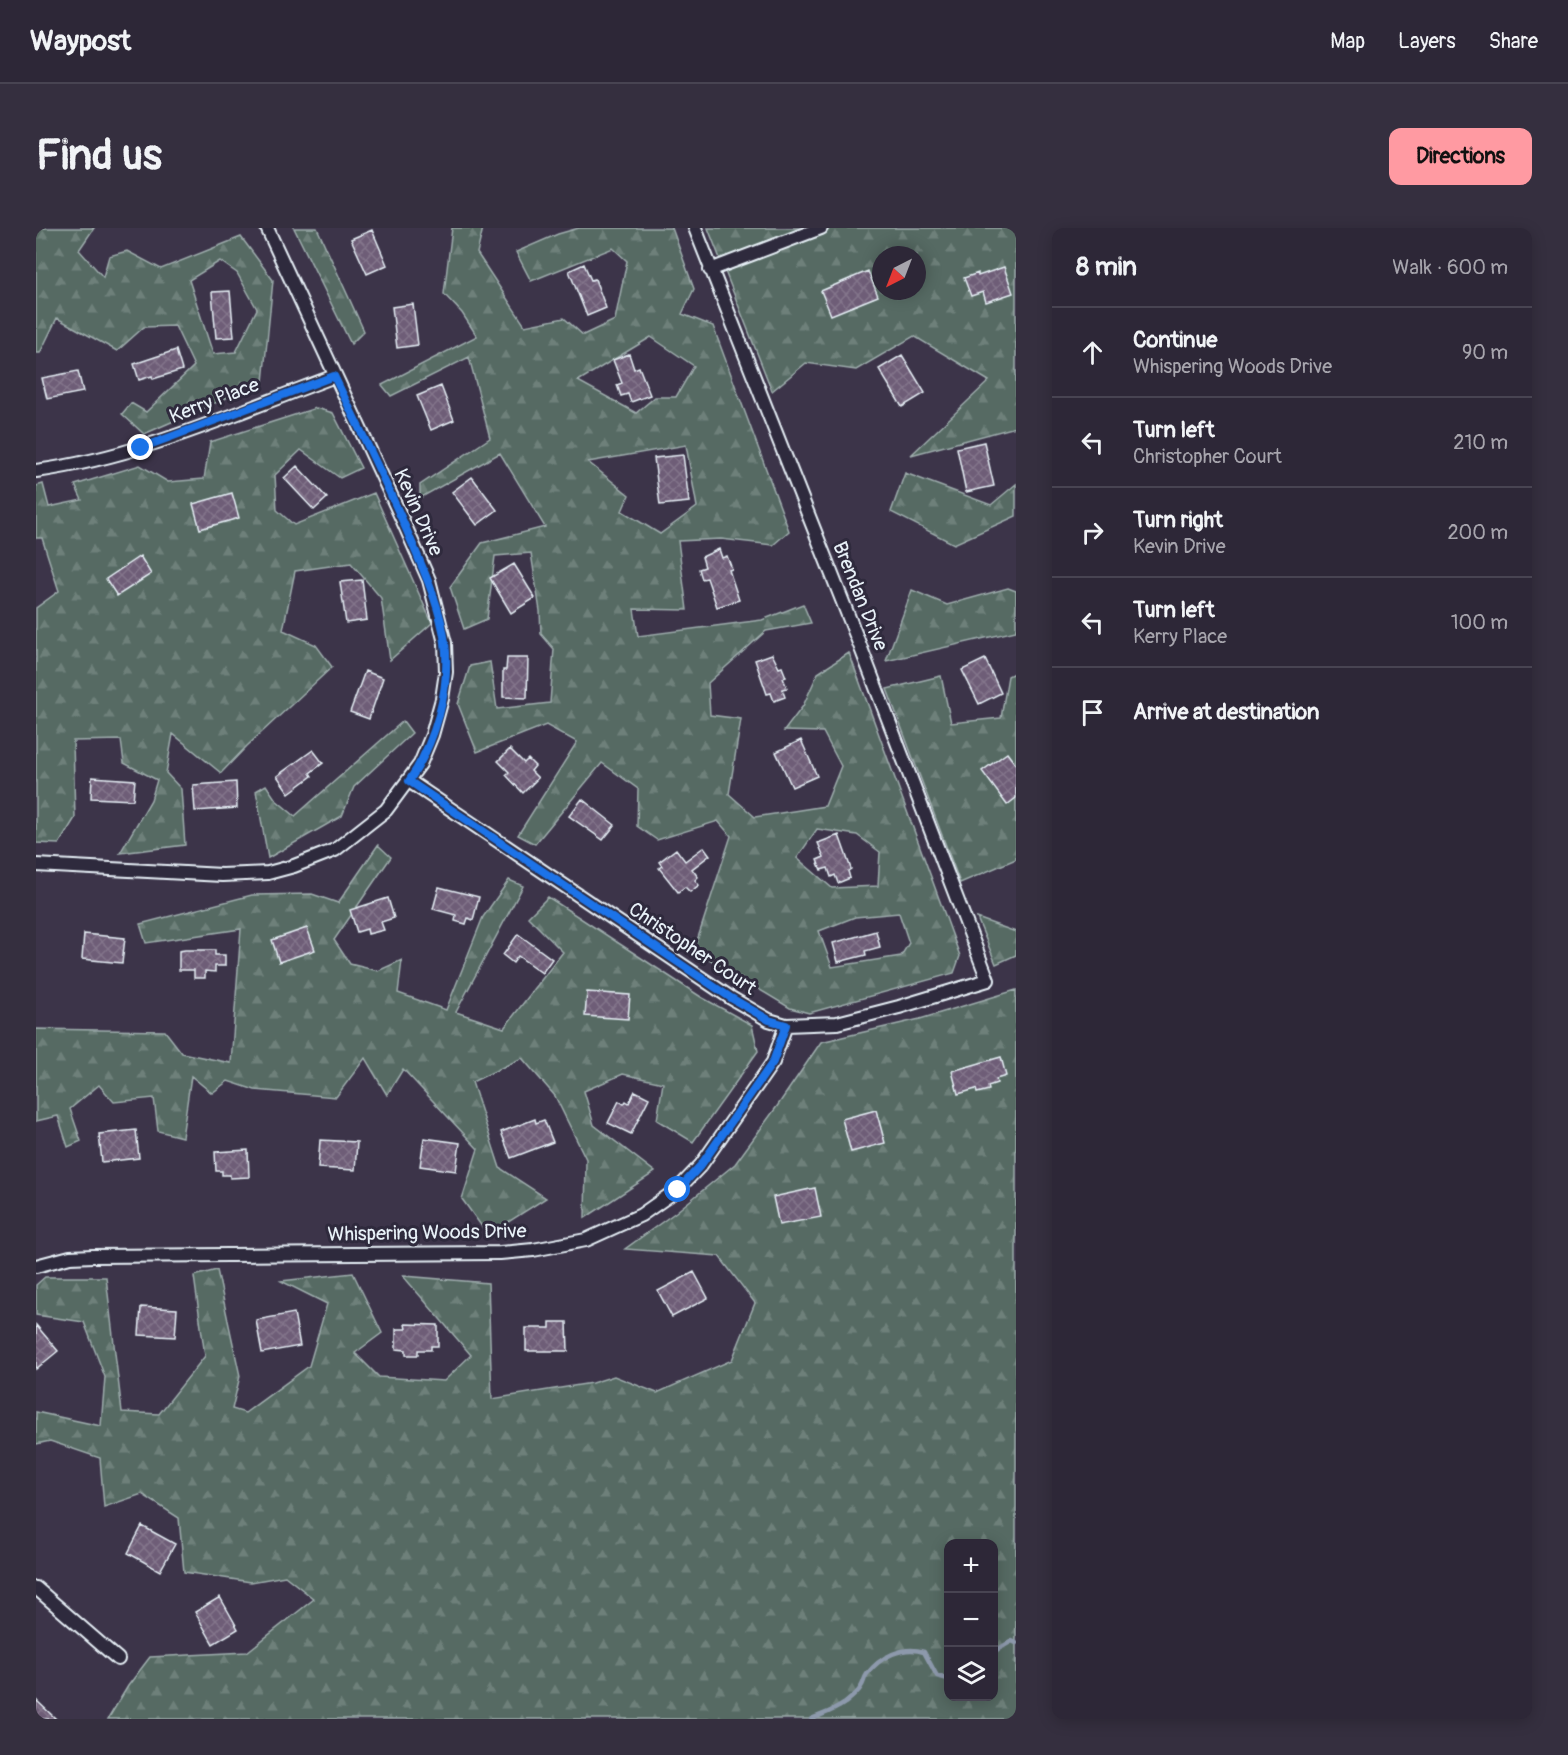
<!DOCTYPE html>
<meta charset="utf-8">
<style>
body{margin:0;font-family:Pangolin,sans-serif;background:#352f3f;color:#f1f3f6}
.controls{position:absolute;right:18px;bottom:18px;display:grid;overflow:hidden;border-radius:12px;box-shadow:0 3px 15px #0003}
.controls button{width:54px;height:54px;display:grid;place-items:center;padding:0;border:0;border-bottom:2px solid #484452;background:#2d2737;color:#f1f3f6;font:30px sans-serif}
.compass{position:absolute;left:836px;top:18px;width:54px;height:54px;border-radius:50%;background:#2d2737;box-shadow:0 3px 15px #0003;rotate:222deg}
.stop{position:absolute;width:18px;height:18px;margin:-14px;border:4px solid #1a73e8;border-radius:50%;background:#fff}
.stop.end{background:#1a73e8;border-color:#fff;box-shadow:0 2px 6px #0008}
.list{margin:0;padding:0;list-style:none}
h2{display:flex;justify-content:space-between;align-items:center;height:78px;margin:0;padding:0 24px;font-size:26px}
h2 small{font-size:20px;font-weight:400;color:#a7a5ad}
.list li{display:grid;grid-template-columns:39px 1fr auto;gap:18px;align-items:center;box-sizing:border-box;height:90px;padding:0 24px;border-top:2px solid #484452}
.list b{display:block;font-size:22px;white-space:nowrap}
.list p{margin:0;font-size:20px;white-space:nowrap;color:#a7a5ad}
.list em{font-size:20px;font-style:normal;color:#a7a5ad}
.icon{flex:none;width:33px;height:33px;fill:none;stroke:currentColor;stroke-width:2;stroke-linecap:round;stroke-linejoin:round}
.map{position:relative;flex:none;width:980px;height:1491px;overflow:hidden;border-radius:12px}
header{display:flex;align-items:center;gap:36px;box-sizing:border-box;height:84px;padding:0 30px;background:#2d2737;border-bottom:2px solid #484452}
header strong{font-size:28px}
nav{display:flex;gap:33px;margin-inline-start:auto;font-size:21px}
.intro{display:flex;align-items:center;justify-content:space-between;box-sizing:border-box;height:144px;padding:0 36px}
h1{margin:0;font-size:42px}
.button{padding:15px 27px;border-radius:12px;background:#ff9aa2;color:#111;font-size:21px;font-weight:700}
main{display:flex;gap:36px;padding:0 36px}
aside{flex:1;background:#2d2737;border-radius:12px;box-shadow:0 3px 15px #0003}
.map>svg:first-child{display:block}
.forest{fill:url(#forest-firs);stroke:#9faeae;stroke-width:1.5;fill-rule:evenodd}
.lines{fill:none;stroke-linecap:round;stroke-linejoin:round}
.stream{stroke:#8d99ac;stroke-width:4.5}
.building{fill:url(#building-cross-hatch);stroke:#e8f1f8;stroke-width:1.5}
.minor-casing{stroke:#e8f1f8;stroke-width:16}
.minor{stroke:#2f2a3d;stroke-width:12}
.route{stroke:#1a73e8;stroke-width:8}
.labels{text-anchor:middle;stroke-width:6;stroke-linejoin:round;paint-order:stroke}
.street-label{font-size:20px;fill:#e8f1f8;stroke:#2f2a3d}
</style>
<header>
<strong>Waypost</strong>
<nav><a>Map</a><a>Layers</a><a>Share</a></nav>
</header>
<div class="intro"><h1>Find us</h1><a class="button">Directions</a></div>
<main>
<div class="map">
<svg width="980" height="1491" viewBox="0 0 980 1491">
<defs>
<pattern id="forest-firs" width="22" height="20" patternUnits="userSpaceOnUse" patternTransform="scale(1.5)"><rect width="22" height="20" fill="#566a63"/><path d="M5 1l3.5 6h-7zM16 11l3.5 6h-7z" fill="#6e807a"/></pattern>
<pattern id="building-cross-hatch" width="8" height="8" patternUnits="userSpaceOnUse" patternTransform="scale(1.5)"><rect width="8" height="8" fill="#6e5d77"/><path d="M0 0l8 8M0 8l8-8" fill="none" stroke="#83758b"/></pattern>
</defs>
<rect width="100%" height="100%" fill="#3c3449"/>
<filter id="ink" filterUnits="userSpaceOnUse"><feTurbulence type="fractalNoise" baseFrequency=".0167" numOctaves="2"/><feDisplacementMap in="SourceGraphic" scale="12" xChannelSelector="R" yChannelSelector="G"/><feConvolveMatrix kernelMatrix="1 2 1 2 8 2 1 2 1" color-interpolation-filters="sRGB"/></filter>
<g filter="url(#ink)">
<path class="forest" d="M 0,0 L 58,0 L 43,22 L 67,49 L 73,28 L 91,23 L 125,41 L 205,9 L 237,52 L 227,154 L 108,206 L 86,186 L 95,175 L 110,184 L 158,138 L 139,98 L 108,99 L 81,123 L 21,90 L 4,125 L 0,125 ZM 184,33 L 201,45 L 221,81 L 200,124 L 177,126 L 153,52 Z
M 258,0 L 281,0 L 328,103 L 315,116 Z
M 416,0 L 447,0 L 441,25 L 489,98 L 528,90 L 547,107 L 579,92 L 591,33 L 577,20 L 495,53 L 480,24 L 522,6 L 543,0 L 636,0 L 658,61 L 646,86 L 677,98 L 753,303 L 737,317 L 685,311 L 642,313 L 651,382 L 598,381 L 602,408 L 726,392 L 767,376 L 775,395 L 730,403 L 672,455 L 674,487 L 705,491 L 693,566 L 719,589 L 789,578 L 805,538 L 787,504 L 748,503 L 767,478 L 782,445 L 813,425 L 924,728 L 918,745 L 773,785 L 754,780 L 658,722 L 695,608 L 682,593 L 621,612 L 601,598 L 602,561 L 566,535 L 499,616 L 482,607 L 541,514 L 510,497 L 441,524 L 422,476 L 434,438 L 454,434 L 461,481 L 514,475 L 518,421 L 505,406 L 504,383 L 495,325 L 459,328 L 451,391 L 428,401 L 414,359 L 446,315 L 509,299 L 464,225 L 384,270 L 384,257 L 454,210 L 433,129 L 355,168 L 346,157 L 441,108 L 426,85 L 408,66 ZM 615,109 L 658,138 L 640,169 L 619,169 L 600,185 L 542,153 ZM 650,217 L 661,279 L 624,306 L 586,283 L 593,267 L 552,234 ZM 781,601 L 821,607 L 844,624 L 842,658 L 796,660 L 761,630 ZM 863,685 L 873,715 L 865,728 L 796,739 L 783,703 L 819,689 Z
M 672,0 L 980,0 L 980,199 L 875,227 L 953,153 L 878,108 L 820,142 L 770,135 L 736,163 ZM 845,27 L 881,27 L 881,63 L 845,63 Z
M 280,180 L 297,185 L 325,240 L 304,250 L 265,222 L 239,247 L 241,282 L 258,297 L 338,265 L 396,395 L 354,432 L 345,370 L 315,335 L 259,343 L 247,402 L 280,417 L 296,439 L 211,518 L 185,545 L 137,506 L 130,545 L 145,561 L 149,617 L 84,625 L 115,572 L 121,552 L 88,535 L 85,512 L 37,513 L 39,590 L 23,616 L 0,615 L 0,380 L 23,363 L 6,310 L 0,310 L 0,258 L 7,256 L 13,279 L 46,272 L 39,257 L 104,237 L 132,254 L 168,251 L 174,214 Z
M 869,245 L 955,277 L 980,256 L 980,288 L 918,316 L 855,284 Z
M 972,360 L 980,363 L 980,403 L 850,433 L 876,362 L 911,377 Z
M 980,444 L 980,631 L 924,655 L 851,461 L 905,448 L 915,495 L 965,490 L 972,448 Z
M 367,493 L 376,505 L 318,559 L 306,588 L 232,630 L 220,563 L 230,557 L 240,572 L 259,588 Z
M 342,617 L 355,629 L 298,712 L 314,736 L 342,743 L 366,732 L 362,765 L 410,782 L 447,689 L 473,652 L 487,658 L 420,784 L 468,800 L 527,724 L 492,689 L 512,669 L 665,769 L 716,797 L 722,823 L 657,914 L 621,892 L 627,855 L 587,846 L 548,863 L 558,897 L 619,944 L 549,990 L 550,931 L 519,868 L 486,830 L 436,854 L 464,940 L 510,970 L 452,1007 L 426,971 L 442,921 L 367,841 L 351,867 L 329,830 L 300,869 L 219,862 L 192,853 L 176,865 L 155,848 L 146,909 L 122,903 L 118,870 L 78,874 L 63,857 L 34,881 L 45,913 L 32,919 L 22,888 L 0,893 L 0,801 L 129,803 L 146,825 L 195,835 L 205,701 L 110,715 L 104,696 L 216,667 L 276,666 L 302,675 Z
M 941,690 L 980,704 L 980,727 L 960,736 Z
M 980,762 L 980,1491 L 72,1491 L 92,1458 L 114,1429 L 211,1424 L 278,1371 L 249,1348 L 215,1354 L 148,1344 L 143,1290 L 106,1266 L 68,1279 L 64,1230 L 14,1213 L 0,1216 L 0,1184 L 65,1198 L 69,1149 L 48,1094 L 0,1087 L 0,1057 L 9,1049 L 70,1049 L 86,1184 L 123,1186 L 169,1128 L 158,1048 L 181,1042 L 204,1148 L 196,1181 L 209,1185 L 273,1138 L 291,1076 L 245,1053 L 317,1045 L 346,1105 L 319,1125 L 343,1149 L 408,1153 L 435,1127 L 367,1048 L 452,1055 L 456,1171 L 556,1155 L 578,1148 L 621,1165 L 696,1132 L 719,1075 L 683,1028 L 589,1021 L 640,984 L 699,936 L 742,877 L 785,814 L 884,791 ZM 912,1316 L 957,1316 L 957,1468 L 912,1468 Z"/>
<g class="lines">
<path class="stream" d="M 957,1424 L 976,1413 L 980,1415
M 775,1491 C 787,1486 798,1483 809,1475 C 814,1471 822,1465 825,1459 C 828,1455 828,1450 831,1446 C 844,1429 867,1417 888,1424 L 901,1448 L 912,1451"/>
</g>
<path class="building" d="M 336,2 L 351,37 L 331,46 L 315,11 Z
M 548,36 L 555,52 L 559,51 L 570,80 L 551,88 L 533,43 Z
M 968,39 L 977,65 L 950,74 L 947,64 L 935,68 L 928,50 L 942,45 L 942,48 Z
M 832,43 L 842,68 L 795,87 L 785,63 Z
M 194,63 L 198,109 L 180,110 L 176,64 Z
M 377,76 L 382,117 L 361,120 L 356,79 Z
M 140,122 L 146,142 L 117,151 L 116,148 L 103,152 L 98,136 Z
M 593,126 L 598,141 L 603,139 L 614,167 L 595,174 L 592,166 L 585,168 L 581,157 L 586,155 L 577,132 Z
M 866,127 L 889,165 L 866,179 L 843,141 Z
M 42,143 L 47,164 L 11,171 L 6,150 Z
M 405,158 L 418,192 L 395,202 L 381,168 Z
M 948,214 L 958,258 L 930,264 L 921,220 Z
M 647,227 L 653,274 L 624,277 L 618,230 Z
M 261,238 L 291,270 L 278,282 L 248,250 Z
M 436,249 L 461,282 L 441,297 L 416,264 Z
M 196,265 L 203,290 L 164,301 L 157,276 Z
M 683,321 L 686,330 L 691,328 L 696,341 L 693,342 L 703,372 L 681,379 L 671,350 L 666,351 L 663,341 L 669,339 L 666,329 Z
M 104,328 L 115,346 L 81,368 L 70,351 Z
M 478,336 L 499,370 L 475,385 L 454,350 Z
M 326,352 L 331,392 L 310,395 L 304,354 Z
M 736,426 L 743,440 L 746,439 L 750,449 L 747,450 L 751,460 L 746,461 L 749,469 L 738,473 L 735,465 L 731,466 L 719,432 Z
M 471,430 L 492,430 L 491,470 L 467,469 L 467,442 L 470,442 Z
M 949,431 L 965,465 L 943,476 L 926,442 Z
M 329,443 L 347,450 L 333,491 L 314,484 Z
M 765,512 L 781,548 L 756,559 L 740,524 Z
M 474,521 L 488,535 L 492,531 L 499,538 L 495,543 L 502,550 L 487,565 L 470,547 L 473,544 L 462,533 Z
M 277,522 L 287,535 L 274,545 L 276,548 L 253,565 L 241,548 Z
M 971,525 L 980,537 L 980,570 L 971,577 L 946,543 Z
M 56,549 L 99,552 L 97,572 L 55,570 Z
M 200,554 L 201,580 L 159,583 L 157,557 Z
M 546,571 L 579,597 L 567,612 L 533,588 Z
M 803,607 L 815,641 L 812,643 L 814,650 L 802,655 L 799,647 L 795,649 L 792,640 L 785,642 L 781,632 L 788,629 L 782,615 Z
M 668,619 L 674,627 L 656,641 L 662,649 L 659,652 L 663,657 L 654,664 L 649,659 L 642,664 L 623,640 L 626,638 L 623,634 L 640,621 L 649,633 Z
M 403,659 L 443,669 L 437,692 L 432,690 L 430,696 L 419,693 L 420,687 L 397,681 Z
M 352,670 L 358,690 L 345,694 L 348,702 L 332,706 L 331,701 L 321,704 L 314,682 Z
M 271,700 L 279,722 L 243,734 L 236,712 Z
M 840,703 L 844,719 L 829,723 L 830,727 L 802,734 L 797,715 Z
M 48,706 L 89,710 L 86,735 L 46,731 Z
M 482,706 L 516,731 L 506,745 L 482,728 L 477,735 L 467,727 Z
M 149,722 L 179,722 L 179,727 L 189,727 L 189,738 L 179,738 L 179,744 L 169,743 L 169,750 L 158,750 L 158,742 L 143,742 L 143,723 Z
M 551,764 L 594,767 L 592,791 L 549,788 Z
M 965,829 L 970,848 L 960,851 L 961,855 L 952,858 L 953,862 L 941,865 L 940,861 L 922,866 L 916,843 Z
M 599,863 L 613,870 L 595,906 L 572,895 L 583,873 L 588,876 L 590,873 L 593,875 Z
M 840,882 L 849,915 L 815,924 L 806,891 Z
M 499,891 L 500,895 L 508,892 L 517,914 L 475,930 L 465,904 Z
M 100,902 L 103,930 L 66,934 L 63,906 Z
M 388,910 L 424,915 L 420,943 L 384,938 Z
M 284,912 L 321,914 L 319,942 L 282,940 Z
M 212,922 L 213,949 L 194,950 L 194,947 L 186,947 L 186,943 L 180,943 L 179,924 Z
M 779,960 L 785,989 L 743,997 L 737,969 Z
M 658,1044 L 672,1070 L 636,1089 L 622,1063 Z
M 105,1079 L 141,1081 L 139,1109 L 103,1107 Z
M 258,1085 L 264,1118 L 226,1125 L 220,1092 Z
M 514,1094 L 531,1094 L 532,1123 L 490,1123 L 490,1100 L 514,1100 Z
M 369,1096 L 402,1097 L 402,1118 L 395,1118 L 395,1122 L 382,1122 L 382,1127 L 370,1127 L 370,1122 L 360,1121 L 360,1101 L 370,1101 Z
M 0,1097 L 22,1123 L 0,1141 Z
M 106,1298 L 139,1316 L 124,1343 L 92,1325 Z
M 184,1369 L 202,1401 L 177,1416 L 159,1384 Z
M 0,1472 L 20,1491 L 0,1491 Z"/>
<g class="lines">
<g class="minor-casing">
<path id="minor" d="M 674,42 L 785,0
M 0,243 C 104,229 201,184 299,148
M 373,553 L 695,770 L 733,792 L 750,797 L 801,795 L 863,779 L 952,752 L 823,415 L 659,0
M 0,637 L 186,647 L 232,645 L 258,638 L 299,622 L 350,582 L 384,536 L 396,507 L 406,471 L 410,444 L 409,415 L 393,352 L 366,291 L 231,0
M 0,1038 L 34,1029 L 57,1028 L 464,1025 L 497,1022 L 550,1012 L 605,987 L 642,961 L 665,937 L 737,834 L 750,797
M 0,1360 L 82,1431"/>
</g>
<use href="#minor" class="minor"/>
</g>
</g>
<g class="lines" filter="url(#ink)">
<path class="route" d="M 105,220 L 298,148 C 324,202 351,255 374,310 C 388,343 404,378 409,414 C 415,461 399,515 373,553 L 695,770 L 733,792 L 750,797 L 737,834 L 665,937 L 642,962"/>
</g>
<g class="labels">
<g class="street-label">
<text transform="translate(178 172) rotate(-21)" y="7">Kerry Place</text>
<text transform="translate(383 284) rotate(66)" y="7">Kevin Drive</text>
<text transform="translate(825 368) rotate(68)" y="7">Brendan Drive</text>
<text transform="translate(657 720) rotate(34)" y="7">Christopher Court</text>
<text transform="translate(391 1004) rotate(-1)" y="7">Whispering Woods Drive</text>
</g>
</g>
</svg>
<div class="controls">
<button>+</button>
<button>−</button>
<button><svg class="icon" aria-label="layers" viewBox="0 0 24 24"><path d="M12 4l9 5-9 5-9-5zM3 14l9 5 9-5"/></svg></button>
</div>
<svg class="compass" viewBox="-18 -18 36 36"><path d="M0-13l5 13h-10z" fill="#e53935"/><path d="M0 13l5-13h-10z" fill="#a7a5ad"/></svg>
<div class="stop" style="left:642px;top:962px"></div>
<div class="stop end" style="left:105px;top:220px"></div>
</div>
<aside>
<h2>8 min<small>Walk · 600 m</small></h2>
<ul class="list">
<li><svg class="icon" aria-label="ahead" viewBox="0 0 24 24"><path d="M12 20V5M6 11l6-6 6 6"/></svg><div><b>Continue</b><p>Whispering Woods Drive</p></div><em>90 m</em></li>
<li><svg class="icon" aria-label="left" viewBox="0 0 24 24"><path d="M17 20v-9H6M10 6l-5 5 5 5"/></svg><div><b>Turn left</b><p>Christopher Court</p></div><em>210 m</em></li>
<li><svg class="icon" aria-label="right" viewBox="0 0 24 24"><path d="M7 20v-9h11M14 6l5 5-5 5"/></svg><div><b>Turn right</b><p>Kevin Drive</p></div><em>200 m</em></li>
<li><svg class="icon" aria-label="left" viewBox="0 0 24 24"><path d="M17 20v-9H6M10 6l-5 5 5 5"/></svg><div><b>Turn left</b><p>Kerry Place</p></div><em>100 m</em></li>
<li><svg class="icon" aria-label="arrive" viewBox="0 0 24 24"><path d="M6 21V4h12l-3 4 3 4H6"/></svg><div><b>Arrive at destination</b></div></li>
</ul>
</aside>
</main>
